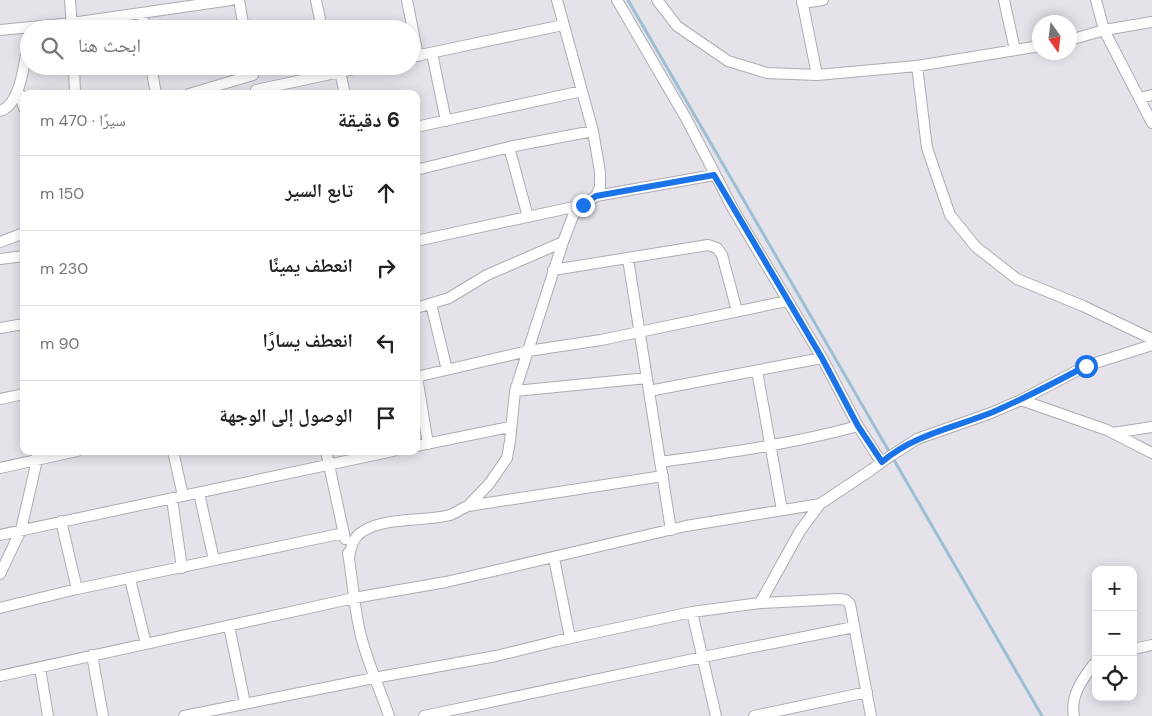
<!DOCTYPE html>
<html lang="ar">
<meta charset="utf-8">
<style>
body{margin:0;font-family:"DM Sans","Noto Naskh Arabic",sans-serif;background:#f2f2f2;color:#222;direction:rtl}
.controls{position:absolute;right:15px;bottom:15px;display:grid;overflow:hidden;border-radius:10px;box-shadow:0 2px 12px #0003}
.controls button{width:45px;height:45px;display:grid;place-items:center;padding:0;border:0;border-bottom:1px solid #e0e0e0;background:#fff;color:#222;font:25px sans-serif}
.compass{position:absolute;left:1032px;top:15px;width:45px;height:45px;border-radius:50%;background:#fff;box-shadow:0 2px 12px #0003;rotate:166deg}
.stop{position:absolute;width:15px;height:15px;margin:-11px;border:4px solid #1a73e8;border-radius:50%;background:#fff}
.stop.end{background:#1a73e8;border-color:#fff;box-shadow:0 1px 5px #0008}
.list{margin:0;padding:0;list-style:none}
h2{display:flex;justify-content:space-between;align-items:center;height:65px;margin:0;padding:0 20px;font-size:21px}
h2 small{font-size:16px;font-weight:400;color:#767676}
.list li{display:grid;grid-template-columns:32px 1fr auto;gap:15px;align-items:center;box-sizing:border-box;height:75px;padding:0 20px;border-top:1px solid #e0e0e0}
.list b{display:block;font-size:19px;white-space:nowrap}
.list em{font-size:16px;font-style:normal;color:#767676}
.icon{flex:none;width:28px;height:28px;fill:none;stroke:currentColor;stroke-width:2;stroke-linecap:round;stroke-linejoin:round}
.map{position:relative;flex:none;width:1152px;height:716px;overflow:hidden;direction:ltr}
.search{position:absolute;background:#fff;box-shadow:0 2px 12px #0003;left:20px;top:20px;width:400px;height:55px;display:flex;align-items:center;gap:12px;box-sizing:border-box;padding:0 18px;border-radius:28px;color:#767676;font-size:19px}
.panel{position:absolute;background:#fff;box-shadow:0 2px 12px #0003;left:20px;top:90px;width:400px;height:365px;border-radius:10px;direction:rtl}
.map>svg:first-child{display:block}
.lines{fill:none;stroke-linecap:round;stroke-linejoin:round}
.stream{stroke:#9dbed3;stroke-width:3}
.street-casing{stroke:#aeabb2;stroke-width:12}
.street{stroke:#fff;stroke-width:10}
.route{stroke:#1a73e8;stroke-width:6}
</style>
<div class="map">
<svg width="1152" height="716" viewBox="0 0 1152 716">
<rect width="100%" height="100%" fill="#e5e2ea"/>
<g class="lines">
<path class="stream" d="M 628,0 L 1042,716"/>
<g class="street-casing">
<path id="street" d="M 70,0 L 72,28
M 239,0 L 244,29
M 316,0 L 322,29
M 407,0 L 418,56
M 617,0 L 687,120 L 733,209 L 822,358 L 858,426 L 881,462
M 657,0 L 677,26 L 728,61 L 767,73 L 817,75 L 917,66 L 1040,46
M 802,0 L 817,75
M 1004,0 L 1015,50
M 1096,0 L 1104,30 L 1152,123
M 802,3 L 823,0
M 142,13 L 145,29
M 0,30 L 72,23 L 231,0
M 1070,40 L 1104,30 L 1152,22
M 432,53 L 446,121
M 411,57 L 563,25
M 74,66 L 75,94
M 151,66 L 156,94
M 917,66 L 927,148 L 950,215 L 976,247 L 1017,279 L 1083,306 L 1152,339
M 340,72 L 345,94
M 18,90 L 24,108
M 256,90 L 368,66
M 189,94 L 253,75
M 1139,98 L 1152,95
M 0,111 C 22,105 25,56 29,36
M 416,127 L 582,91
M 509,147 L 528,217
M 416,170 L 509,147 L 593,131
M 596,196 L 714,175
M 416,241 L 583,205
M 0,242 L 24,233
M 0,259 L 24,256
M 628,259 L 671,530
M 553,270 L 708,245 L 717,248 L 722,255 L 737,311
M 431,304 L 447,370
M 416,308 L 449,298 L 487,275 L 563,242
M 0,328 L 24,324
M 757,371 L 782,510
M 416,377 L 528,351 L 601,340 L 787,301
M 417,377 L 428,444
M 515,391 L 647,378
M 649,391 L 822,358
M 0,399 L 24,394
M 1021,400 L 1107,430 L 1152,453
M 1113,433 L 1152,427
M 416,446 L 510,427
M 173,451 L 183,496
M 326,451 L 345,539
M 660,462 C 727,453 792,444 858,426
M 0,468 L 77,451
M 199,493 L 214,560
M 172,499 L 182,568
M 468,506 L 489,484 L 507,458 L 510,441 L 515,391 L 563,242 L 573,216 L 583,205 L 596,196 L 600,187 L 600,172 L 593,131 L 557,0
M 61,521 L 77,589
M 0,535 L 393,451
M 348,553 C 353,581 354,609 361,636 C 368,664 380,689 389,716
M 554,558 L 570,638
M 349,559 C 350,550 352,540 359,534 C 381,516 424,522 450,515 C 456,513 462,508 468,506 L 663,476
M 0,574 L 21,530 L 37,460 L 37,451
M 130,579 L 146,644
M 760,603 L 800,531 L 820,504 L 871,470 L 886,459 L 917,439 L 991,413 L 1021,400 L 1086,366 L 1152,345
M 0,608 L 77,589 L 344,533
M 692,612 L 716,716
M 229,626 L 245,703
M 1133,649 L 1152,645
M 92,655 L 103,716
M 40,668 L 48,716
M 0,676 L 354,598 L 446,582 L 686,526 L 820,504
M 184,716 L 374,678 L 496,656 L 557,641 L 692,612 L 760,603 L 839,599 L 846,600 L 850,604 L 871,716
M 424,716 L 703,657 L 854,627
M 754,716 L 867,692
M 1074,716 C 1070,696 1082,680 1093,665 L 1096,663"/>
</g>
<use href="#street" class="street"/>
</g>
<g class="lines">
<path class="route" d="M 583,205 L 596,196 L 714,175 L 822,358 L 858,426 L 882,462 C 913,435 956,427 993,412 C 1025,398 1056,382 1086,366"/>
</g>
</svg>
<div class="controls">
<button>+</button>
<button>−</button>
<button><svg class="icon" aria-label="locate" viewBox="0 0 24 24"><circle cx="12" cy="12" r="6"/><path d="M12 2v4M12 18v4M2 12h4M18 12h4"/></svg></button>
</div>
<svg class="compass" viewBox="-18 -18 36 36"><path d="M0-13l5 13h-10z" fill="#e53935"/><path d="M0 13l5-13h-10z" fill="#767676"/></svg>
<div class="stop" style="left:1086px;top:366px"></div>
<div class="stop end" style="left:583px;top:205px"></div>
<div class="search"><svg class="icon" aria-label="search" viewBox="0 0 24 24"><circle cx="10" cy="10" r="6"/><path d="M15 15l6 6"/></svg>ابحث هنا</div>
<section class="panel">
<h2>6 دقيقة<small>سيرًا · 470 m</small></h2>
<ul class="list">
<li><svg class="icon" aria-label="ahead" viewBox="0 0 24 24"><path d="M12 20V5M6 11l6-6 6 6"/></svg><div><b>تابع السير</b></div><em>150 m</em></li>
<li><svg class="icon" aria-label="right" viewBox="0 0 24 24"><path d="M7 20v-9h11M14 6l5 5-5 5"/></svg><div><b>انعطف يمينًا</b></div><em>230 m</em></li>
<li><svg class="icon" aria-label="left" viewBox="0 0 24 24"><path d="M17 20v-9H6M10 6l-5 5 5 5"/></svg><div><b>انعطف يسارًا</b></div><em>90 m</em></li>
<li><svg class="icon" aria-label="arrive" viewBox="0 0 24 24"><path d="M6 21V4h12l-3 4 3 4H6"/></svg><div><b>الوصول إلى الوجهة</b></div></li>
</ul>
</section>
</div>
